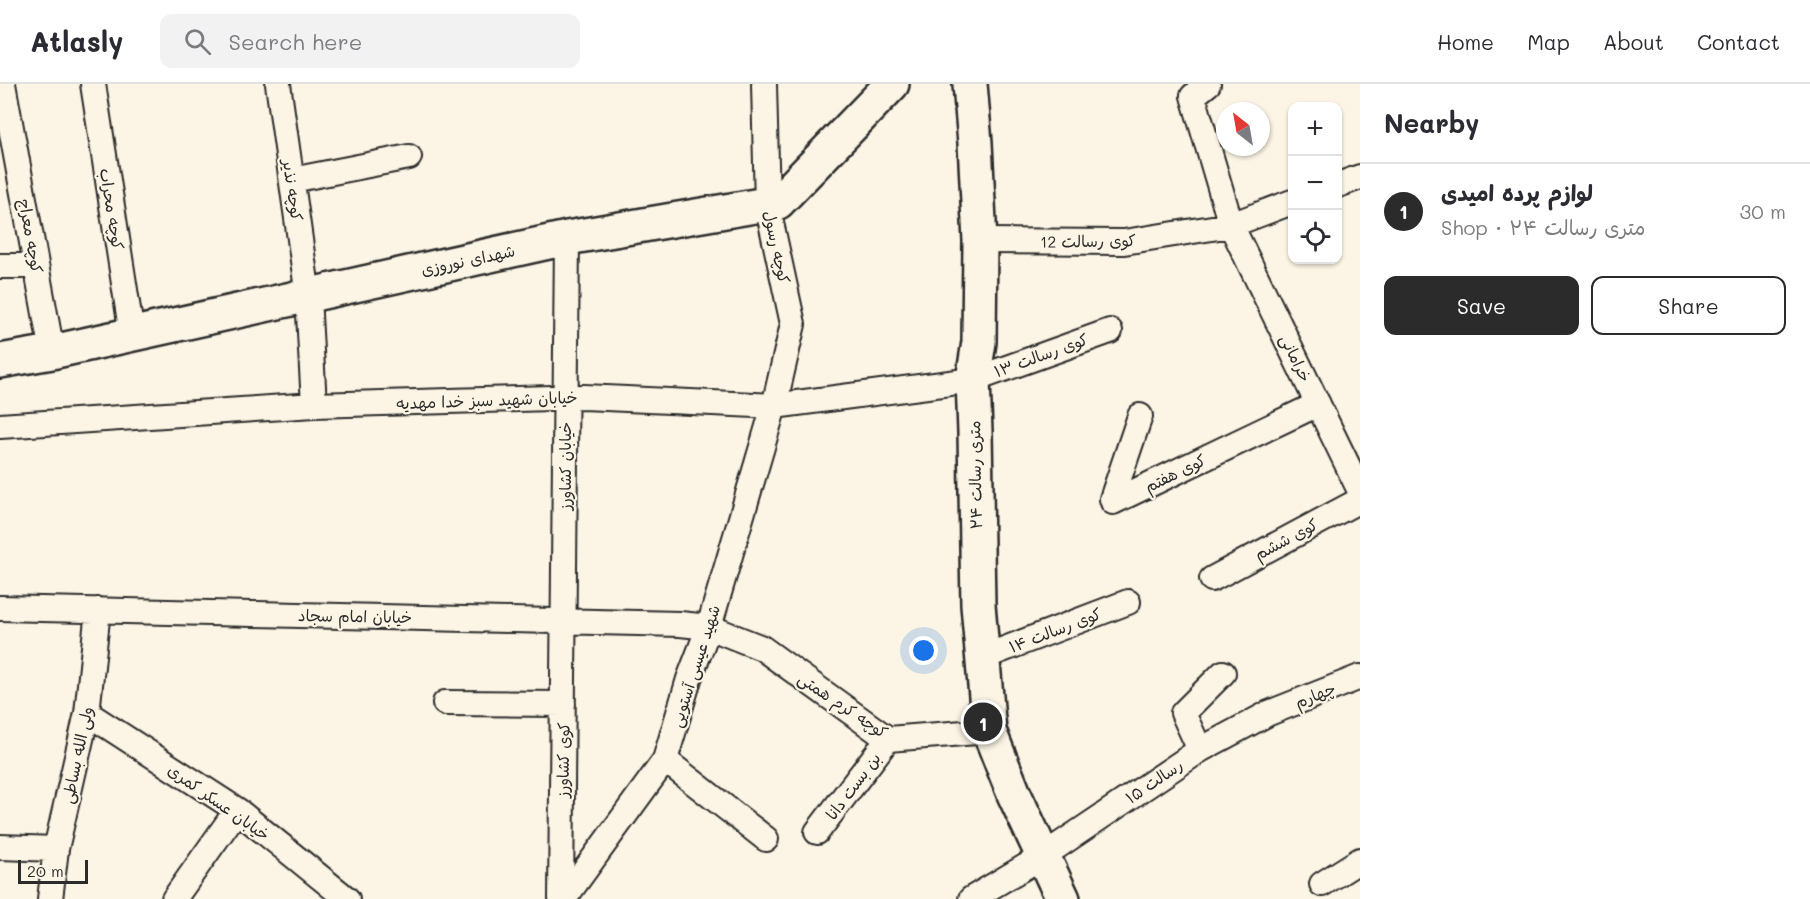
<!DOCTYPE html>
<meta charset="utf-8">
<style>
body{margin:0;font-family:Mali,"Playpen Sans Arabic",sans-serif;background:#f2f2f3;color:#2b2b33}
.controls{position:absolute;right:18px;top:18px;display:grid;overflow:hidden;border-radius:12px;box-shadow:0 2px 4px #0004}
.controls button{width:54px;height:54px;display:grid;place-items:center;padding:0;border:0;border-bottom:2px solid #e1e1e2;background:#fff;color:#2b2b33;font:30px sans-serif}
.compass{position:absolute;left:1216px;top:18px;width:54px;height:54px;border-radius:50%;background:#fff;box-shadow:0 2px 4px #0004;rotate:329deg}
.scale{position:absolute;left:18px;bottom:15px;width:70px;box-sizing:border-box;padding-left:6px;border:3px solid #2b2b2b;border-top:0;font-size:16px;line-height:21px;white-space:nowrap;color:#2b2b2b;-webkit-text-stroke:4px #fcf5e5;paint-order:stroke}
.you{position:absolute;left:924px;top:567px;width:21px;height:21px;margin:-15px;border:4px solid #fff;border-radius:50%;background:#1a73e8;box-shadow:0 0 0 9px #1a73e833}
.badge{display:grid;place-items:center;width:39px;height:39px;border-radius:50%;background:#2b2b2b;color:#fff;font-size:20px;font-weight:700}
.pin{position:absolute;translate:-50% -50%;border:3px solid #fff;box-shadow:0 2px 6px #0006}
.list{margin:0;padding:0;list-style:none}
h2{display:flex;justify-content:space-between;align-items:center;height:78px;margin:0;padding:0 24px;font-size:26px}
h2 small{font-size:20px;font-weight:400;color:#7c7c81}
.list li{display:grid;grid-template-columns:39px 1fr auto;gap:18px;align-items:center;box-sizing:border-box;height:96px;padding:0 24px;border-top:2px solid #e1e1e2}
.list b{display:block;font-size:22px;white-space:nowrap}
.list p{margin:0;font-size:20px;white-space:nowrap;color:#7c7c81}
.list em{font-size:20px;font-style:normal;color:#7c7c81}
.actions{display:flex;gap:12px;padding:18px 24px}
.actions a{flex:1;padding:14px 0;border:2px solid #2b2b2b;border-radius:12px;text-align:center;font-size:21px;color:#2b2b2b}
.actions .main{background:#2b2b2b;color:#fff}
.icon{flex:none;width:33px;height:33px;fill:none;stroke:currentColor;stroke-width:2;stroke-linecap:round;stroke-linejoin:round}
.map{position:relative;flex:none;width:1360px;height:815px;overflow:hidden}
header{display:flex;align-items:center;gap:36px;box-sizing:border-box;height:84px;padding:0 30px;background:#fff;border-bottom:2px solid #e1e1e2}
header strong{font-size:28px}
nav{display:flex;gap:33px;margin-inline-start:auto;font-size:21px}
.search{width:420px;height:54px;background:#f2f2f3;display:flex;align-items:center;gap:15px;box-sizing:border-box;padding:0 21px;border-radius:12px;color:#7c7c81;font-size:22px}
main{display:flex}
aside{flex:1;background:#fff}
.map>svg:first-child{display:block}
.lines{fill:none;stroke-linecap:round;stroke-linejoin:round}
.street-casing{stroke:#2b2b2b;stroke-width:28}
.secondary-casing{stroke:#2b2b2b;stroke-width:38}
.street{stroke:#fcf5e5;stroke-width:24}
.secondary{stroke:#fcf5e5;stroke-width:33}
.labels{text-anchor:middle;stroke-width:4.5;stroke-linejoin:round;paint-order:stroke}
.street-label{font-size:16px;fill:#2b2b2b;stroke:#fcf5e5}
</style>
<header>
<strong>Atlasly</strong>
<div class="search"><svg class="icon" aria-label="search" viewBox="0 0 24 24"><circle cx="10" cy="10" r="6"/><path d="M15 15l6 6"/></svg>Search here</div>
<nav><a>Home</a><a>Map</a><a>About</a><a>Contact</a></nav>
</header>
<main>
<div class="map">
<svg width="1360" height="815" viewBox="0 0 1360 815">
<rect width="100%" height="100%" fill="#fcf5e5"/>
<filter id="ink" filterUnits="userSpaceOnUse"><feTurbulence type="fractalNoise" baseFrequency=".0167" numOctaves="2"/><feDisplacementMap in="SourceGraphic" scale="12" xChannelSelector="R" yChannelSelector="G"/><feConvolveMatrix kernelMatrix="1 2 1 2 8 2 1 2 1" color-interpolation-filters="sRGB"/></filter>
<g filter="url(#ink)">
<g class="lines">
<g class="street-casing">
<path id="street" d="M 3,0 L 52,268
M 93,0 L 132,251
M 278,0 L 308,212 L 314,321
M 1208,0 L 1193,12 L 1231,141 L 1360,407
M 292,96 L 409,73
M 1338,101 L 1360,93
M 980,157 L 1124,158 L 1231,141 L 1292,118
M 0,182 L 36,182
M 1140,332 L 1112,415 L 1113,418 L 1318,320
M 0,342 L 314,321 L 584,313 L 774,322 L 973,296 L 1110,247
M 1212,495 L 1360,416
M 0,524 L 680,540 L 709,543 L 762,564 L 888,655 L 989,647
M 981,574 L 1128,518
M 445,619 L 563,620
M 87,629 L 237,726 L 347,815
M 1200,666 L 1183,629 L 1223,589
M 665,676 L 766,755
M 817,748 L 888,655
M 0,763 L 56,765
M 1322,800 L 1360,776
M 50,815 L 56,765 L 87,629 L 98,526
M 174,815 L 237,726
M 561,815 L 567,154
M 564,815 L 665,676 L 689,595 L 709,543 L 774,322 L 793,240 L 767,120 L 764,0
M 971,815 L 1043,772 L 1200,666 L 1269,629 L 1360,593"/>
</g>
<g class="secondary-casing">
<path id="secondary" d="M 970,0 L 975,59 L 980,157 L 979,258 L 973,296 L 975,348 L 978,521 L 989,647 L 1014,710 L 1063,815
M 0,277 L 52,268 L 567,154 L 778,118 L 892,0"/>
</g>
<use href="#street" class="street"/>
<use href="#secondary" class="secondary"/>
</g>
</g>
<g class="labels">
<g class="street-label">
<text transform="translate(293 106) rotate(82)" y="6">کوچه نذیر</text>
<text transform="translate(112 125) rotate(81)" y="6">کوچه محراب</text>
<text transform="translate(31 152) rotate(80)" y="6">کوچه معراج</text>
<text transform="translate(1088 157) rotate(-1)" y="6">کوی رسالت 12</text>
<text transform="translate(777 163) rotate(78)" y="6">کوچه رسول</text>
<text transform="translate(468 176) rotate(-12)" y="6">شهدای نوروزی</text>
<text transform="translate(1041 271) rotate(-20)" y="6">کوی رسالت ۱۳</text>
<text transform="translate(1296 274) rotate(64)" y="6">خرامانی</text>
<text transform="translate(487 316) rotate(-2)" y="6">خیابان شهید سبز خدا مهدیه</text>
<text transform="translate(565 382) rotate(-90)" y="6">خیابان کشاورز</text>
<text transform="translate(1175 389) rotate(-26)" y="6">کوی هفتم</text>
<text transform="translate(975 391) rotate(-91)" y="6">۲۴ متری رسالت</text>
<text transform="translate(1286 455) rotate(-28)" y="6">کوی ششم</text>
<text transform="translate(355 532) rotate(1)" y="6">خیابان امام سجاد</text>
<text transform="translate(1055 546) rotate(-21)" y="6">کوی رسالت ۱۴</text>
<text transform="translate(695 582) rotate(-72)" y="6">شهید عیسی آستویی</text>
<text transform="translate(1315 611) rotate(-22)" y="6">چهارم</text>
<text transform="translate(843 621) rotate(34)" y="6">کوچه کرم همتی</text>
<text transform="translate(77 671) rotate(-78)" y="6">ولی الله بساطی</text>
<text transform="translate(563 676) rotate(-89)" y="6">کوی کشاورز</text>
<text transform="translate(1154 697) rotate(-34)" y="6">رسالت ۱۵</text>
<text transform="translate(853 702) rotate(-53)" y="6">بن بست دانا</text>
<text transform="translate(219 718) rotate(35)" y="6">خیابان عسکر کمری</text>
</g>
</g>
</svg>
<div class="controls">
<button>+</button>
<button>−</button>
<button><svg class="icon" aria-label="locate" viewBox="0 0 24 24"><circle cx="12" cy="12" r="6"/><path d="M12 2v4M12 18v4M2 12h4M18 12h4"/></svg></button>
</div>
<svg class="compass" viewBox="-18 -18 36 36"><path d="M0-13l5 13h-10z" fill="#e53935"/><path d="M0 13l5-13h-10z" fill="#7c7c81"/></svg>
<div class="scale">20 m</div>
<div class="you"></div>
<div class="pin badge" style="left:983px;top:638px">1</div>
</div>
<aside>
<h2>Nearby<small></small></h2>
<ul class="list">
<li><span class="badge">1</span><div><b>لوازم پرده امیدی</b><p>Shop · ۲۴ متری رسالت</p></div><em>30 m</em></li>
</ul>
<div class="actions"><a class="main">Save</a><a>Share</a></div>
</aside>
</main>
